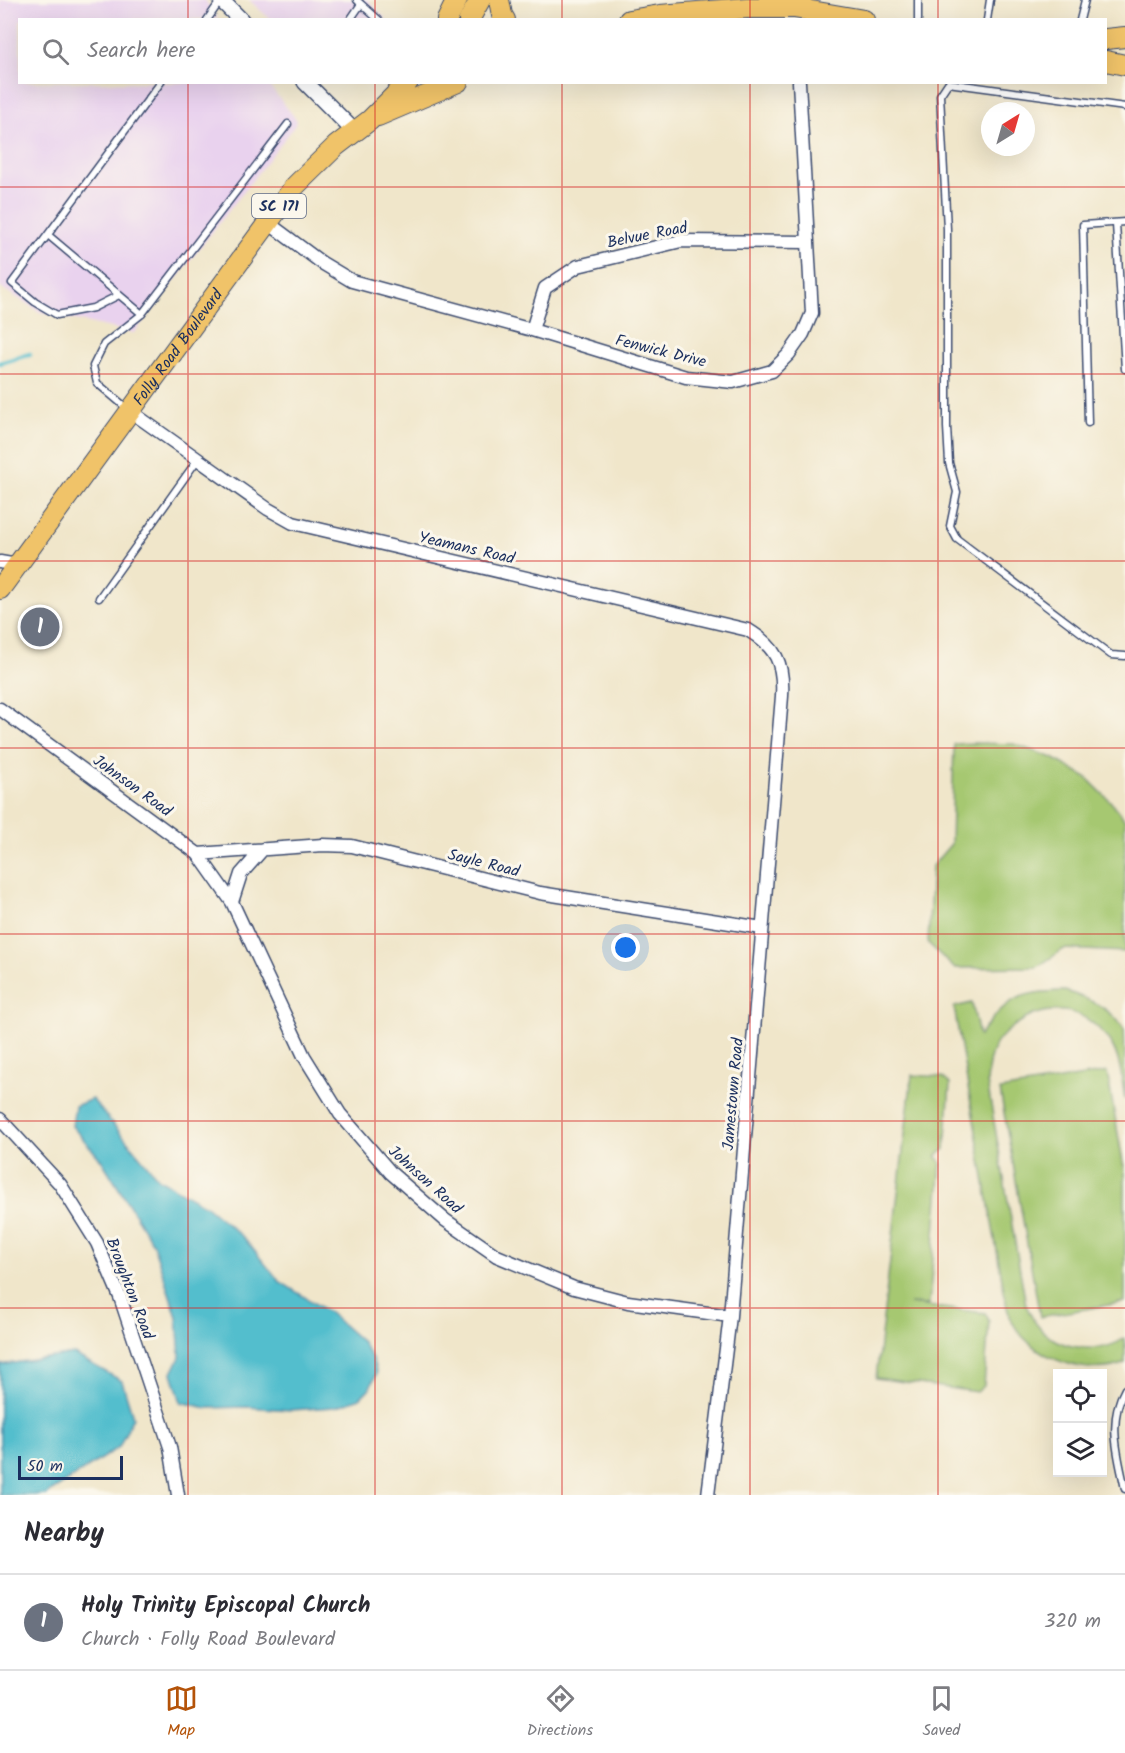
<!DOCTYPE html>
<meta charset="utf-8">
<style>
body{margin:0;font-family:Kalam,sans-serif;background:#f2f2f3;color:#2b2b33}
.controls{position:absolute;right:18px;bottom:18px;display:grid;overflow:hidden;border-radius:0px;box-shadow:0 6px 24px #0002}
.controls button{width:54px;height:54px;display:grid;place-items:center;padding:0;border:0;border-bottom:2px solid #e1e1e2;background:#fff;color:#2b2b33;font:30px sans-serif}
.compass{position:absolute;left:981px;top:102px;width:54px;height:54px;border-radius:50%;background:#fff;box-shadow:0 6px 24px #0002;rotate:37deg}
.scale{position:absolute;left:18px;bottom:15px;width:105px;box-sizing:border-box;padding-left:6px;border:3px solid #1b2f5e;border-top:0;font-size:16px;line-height:21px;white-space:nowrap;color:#1b2f5e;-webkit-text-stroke:4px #fbf7ec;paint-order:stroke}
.you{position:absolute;left:626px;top:948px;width:21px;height:21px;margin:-15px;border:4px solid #fff;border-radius:50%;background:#1a73e8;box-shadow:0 0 0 9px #1a73e833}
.badge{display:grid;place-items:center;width:39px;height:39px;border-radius:50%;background:#b45309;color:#fff;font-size:20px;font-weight:700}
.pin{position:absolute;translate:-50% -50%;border:3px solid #fff;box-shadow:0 2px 6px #0006}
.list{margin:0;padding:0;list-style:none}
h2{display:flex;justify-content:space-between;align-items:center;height:78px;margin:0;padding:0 24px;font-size:26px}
h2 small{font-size:20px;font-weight:400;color:#7c7c81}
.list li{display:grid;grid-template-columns:39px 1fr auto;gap:18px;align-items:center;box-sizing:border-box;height:96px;padding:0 24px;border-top:2px solid #e1e1e2}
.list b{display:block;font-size:22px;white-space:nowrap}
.list p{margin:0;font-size:20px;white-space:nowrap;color:#7c7c81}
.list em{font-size:20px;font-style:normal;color:#7c7c81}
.icon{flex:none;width:33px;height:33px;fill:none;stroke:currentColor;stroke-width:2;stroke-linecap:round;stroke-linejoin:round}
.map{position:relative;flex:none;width:1125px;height:1495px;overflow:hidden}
.search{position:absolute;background:#fff;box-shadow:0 6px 24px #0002;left:18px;right:18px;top:18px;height:66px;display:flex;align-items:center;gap:15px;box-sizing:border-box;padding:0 21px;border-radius:0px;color:#7c7c81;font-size:22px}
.sheet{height:174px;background:#fff}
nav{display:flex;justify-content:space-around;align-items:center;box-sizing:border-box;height:84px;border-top:2px solid #e1e1e2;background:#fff;font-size:16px;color:#7c7c81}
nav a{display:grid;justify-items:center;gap:3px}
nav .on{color:#b45309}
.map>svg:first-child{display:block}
.built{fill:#e9d2ee}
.green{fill:#a6c871;stroke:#607c68;stroke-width:1.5}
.water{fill:#52becd;stroke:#367696;stroke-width:1.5}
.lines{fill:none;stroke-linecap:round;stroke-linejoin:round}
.stream{stroke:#52becd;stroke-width:4.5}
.service-casing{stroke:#3b4a6e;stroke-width:9}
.minor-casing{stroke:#3b4a6e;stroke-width:15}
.tertiary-casing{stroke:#3b4a6e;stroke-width:18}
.primary-casing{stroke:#3b4a6e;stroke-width:22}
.service{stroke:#fff;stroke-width:6}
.minor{stroke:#fff;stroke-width:12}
.tertiary{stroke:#fff;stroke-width:15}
.primary{stroke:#f0c369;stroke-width:20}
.grid{fill:none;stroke:#d62828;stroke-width:1.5;stroke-opacity:0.55}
.labels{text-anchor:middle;stroke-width:6;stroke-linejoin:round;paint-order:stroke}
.shield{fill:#fbf7ec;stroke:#5e6b89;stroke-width:1.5}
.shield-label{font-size:15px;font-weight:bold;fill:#1b2f5e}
.street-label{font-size:16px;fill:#1b2f5e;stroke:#fbf7ec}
</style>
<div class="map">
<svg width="1125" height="1495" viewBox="0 0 1125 1495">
<rect width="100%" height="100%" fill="#fbf7ec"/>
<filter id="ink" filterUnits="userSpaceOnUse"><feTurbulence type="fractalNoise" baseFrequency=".0167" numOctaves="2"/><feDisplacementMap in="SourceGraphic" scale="12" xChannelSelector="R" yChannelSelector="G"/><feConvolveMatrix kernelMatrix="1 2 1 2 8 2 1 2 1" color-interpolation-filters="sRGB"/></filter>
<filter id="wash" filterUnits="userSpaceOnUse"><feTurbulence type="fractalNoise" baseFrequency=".008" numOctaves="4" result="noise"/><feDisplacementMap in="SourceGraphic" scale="24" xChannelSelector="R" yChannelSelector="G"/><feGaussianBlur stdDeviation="1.35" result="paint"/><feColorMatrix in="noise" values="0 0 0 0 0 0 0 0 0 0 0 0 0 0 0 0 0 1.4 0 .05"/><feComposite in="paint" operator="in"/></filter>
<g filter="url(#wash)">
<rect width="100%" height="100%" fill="#f0e6ca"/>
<path class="built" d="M 0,0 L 205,0 L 218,19 L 20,20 L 20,82 L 267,83 L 296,119 L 295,125 L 134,333 L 40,312 L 0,287 Z
M 249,0 L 368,0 L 386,19 L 270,19 Z"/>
<path class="green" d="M 975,743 L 1014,744 L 1053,758 L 1087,778 L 1111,802 L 1125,820 L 1125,952 L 1064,949 L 1037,967 L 954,968 L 928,943 L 932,866 L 951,844 L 954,744 Z
M 1065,991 C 1086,998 1112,1008 1124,1029 C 1125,1037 1125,1087 1125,1100 C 1122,1081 1121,1058 1110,1042 C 1085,1006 1048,1001 1014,1026 C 1006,1032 996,1041 993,1050 C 988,1060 988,1072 987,1082 L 1026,1305 C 1029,1312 1033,1320 1038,1326 C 1057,1350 1101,1355 1125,1338 L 1125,1363 C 1090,1379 1033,1358 1014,1325 C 1011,1320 1009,1314 1007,1308 L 954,1007 L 972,1003 L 979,1036 C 1007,998 1018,992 1065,991 Z
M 1107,1072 L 1125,1173 L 1125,1302 L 1040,1317 L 1000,1090 Z
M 912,1075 L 942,1077 L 950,1084 L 945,1149 L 936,1156 L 941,1162 L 929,1305 L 909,1304 L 985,1313 L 989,1321 L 984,1386 L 977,1392 L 876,1378 Z"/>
<path class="water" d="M 92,1099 L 159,1179 L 206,1206 L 244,1238 L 279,1281 L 327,1311 L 362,1342 L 372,1358 L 377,1373 L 369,1389 L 360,1398 L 335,1407 L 291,1410 L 246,1407 L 207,1408 L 181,1402 L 172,1373 L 180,1357 L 177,1317 L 153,1244 L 102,1161 L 72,1126 L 75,1106 Z
M 74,1354 L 122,1381 L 133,1417 L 119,1447 L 46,1495 L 0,1495 L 0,1365 Z"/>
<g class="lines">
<path class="stream" d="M 0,363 L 30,354"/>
</g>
</g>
<g filter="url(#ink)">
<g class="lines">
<g class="service-casing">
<path id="service" d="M 918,0 L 918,20
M 361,4 L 379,20
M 207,20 L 221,0
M 350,20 L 361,4 L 357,0
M 987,20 L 990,0
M 1080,20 L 1085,0
M 1125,107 L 948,83 L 940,95 L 947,229 L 947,427 L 949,463 L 957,492 L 950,526 L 957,539 L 1111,655 L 1125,656
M 1116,224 L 1125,369
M 48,235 L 142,314
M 119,295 L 93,308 L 57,315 L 35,302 L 12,283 L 161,82
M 129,410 L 97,383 L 93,366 L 104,344 L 142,314 L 288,124
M 1088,423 L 1083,225 L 1125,222
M 99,598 L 198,459
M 1125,1389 C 1107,1421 1118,1455 1125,1489"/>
</g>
<g class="minor-casing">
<path id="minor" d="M 267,222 L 322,263 L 352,281 L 532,330 L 686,377 L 733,382 L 772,371 L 789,354 L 803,334 L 812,313 L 799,82
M 532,330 L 545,288 L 578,266 L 681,241 L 808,242
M 130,411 L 268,509 L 293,523 L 748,630 C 776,647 784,663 782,696 L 730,1316 L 708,1495
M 0,562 L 17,565
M 0,709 L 198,854 L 232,902 L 304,1056 L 340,1114 L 391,1173 L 445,1220 L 497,1256 L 574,1288 L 628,1302 L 730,1316
M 198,854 L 323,845 L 352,846 L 540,893 L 762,928
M 232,902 L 241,874 L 263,849
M 0,1119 L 60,1184 L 97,1243 L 120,1297 L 170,1447 L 178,1495"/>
</g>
<g class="tertiary-casing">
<path id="tertiary" d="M 221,0 L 241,20
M 305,82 L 354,131"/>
</g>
<g class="primary-casing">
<g id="primary">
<path d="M 499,0 L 502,15 L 505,20"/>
<path d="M 447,20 L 457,0"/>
<path d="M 469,20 L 480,0"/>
<path d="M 629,20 L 660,15 L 747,8 L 794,8 L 864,20"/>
<path d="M 1106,39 L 1125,37"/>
<path d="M 1106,61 L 1125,65"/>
<path d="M 378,116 L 458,82"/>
<path id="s1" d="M 0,589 L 294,187 L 336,146 L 370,120 L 408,82"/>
</g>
</g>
<use href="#service" class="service"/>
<use href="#minor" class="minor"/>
<use href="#tertiary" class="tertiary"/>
<use href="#primary" class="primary"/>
</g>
</g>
<path class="grid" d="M 188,0 L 188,20M 375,0 L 375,20M 562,0 L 562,20M 750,0 L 750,20M 938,0 L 938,20M 188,82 L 188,1495M 375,82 L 375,1495M 562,82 L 562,1495M 750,82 L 750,1495M 938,82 L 938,1495M 0,187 L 1125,187M 0,374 L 1125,374M 0,561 L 1125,561M 0,748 L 1125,748M 0,934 L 1125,934M 0,1121 L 1125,1121M 0,1308 L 1125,1308"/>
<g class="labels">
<rect class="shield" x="252" y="194" width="54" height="24" rx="4.5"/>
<g class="shield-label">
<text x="279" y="211">SC 171</text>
</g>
<g class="street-label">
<text transform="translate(647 234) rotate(-11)" y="6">Belvue Road</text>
<text dy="6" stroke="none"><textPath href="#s1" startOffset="300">Folly Road Boulevard</textPath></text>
<text transform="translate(661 350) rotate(14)" y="6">Fenwick Drive</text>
<text transform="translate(467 547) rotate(13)" y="6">Yeamans Road</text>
<text transform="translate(133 785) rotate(36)" y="6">Johnson Road</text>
<text transform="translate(484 862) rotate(14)" y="6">Sayle Road</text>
<text transform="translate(732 1094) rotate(-85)" y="6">Jamestown Road</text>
<text transform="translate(426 1179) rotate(42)" y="6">Johnson Road</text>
<text transform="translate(131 1288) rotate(69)" y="6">Broughton Road</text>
</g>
</g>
</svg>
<div class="controls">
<button><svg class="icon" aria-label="locate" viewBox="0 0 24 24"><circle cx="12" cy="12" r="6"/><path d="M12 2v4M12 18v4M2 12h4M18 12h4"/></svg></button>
<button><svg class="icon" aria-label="layers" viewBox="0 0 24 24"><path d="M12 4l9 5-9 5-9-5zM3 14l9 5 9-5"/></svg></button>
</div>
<svg class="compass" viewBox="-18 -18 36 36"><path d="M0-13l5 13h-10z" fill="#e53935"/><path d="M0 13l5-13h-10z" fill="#7c7c81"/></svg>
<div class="scale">50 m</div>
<div class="you"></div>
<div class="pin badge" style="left:40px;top:627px;background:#6b7280">1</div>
<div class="search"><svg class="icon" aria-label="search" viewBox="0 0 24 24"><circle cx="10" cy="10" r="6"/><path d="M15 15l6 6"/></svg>Search here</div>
</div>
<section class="sheet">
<h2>Nearby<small></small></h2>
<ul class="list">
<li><span class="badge" style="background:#6b7280">1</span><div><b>Holy Trinity Episcopal Church</b><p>Church · Folly Road Boulevard</p></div><em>320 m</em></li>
</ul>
</section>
<nav>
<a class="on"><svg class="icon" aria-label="map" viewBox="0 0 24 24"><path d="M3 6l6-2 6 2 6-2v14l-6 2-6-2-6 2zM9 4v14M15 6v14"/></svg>Map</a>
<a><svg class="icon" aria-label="directions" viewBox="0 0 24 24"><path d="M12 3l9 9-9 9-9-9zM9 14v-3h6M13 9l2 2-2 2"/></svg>Directions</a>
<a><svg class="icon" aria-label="saved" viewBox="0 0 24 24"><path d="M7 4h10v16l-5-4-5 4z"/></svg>Saved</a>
</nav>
